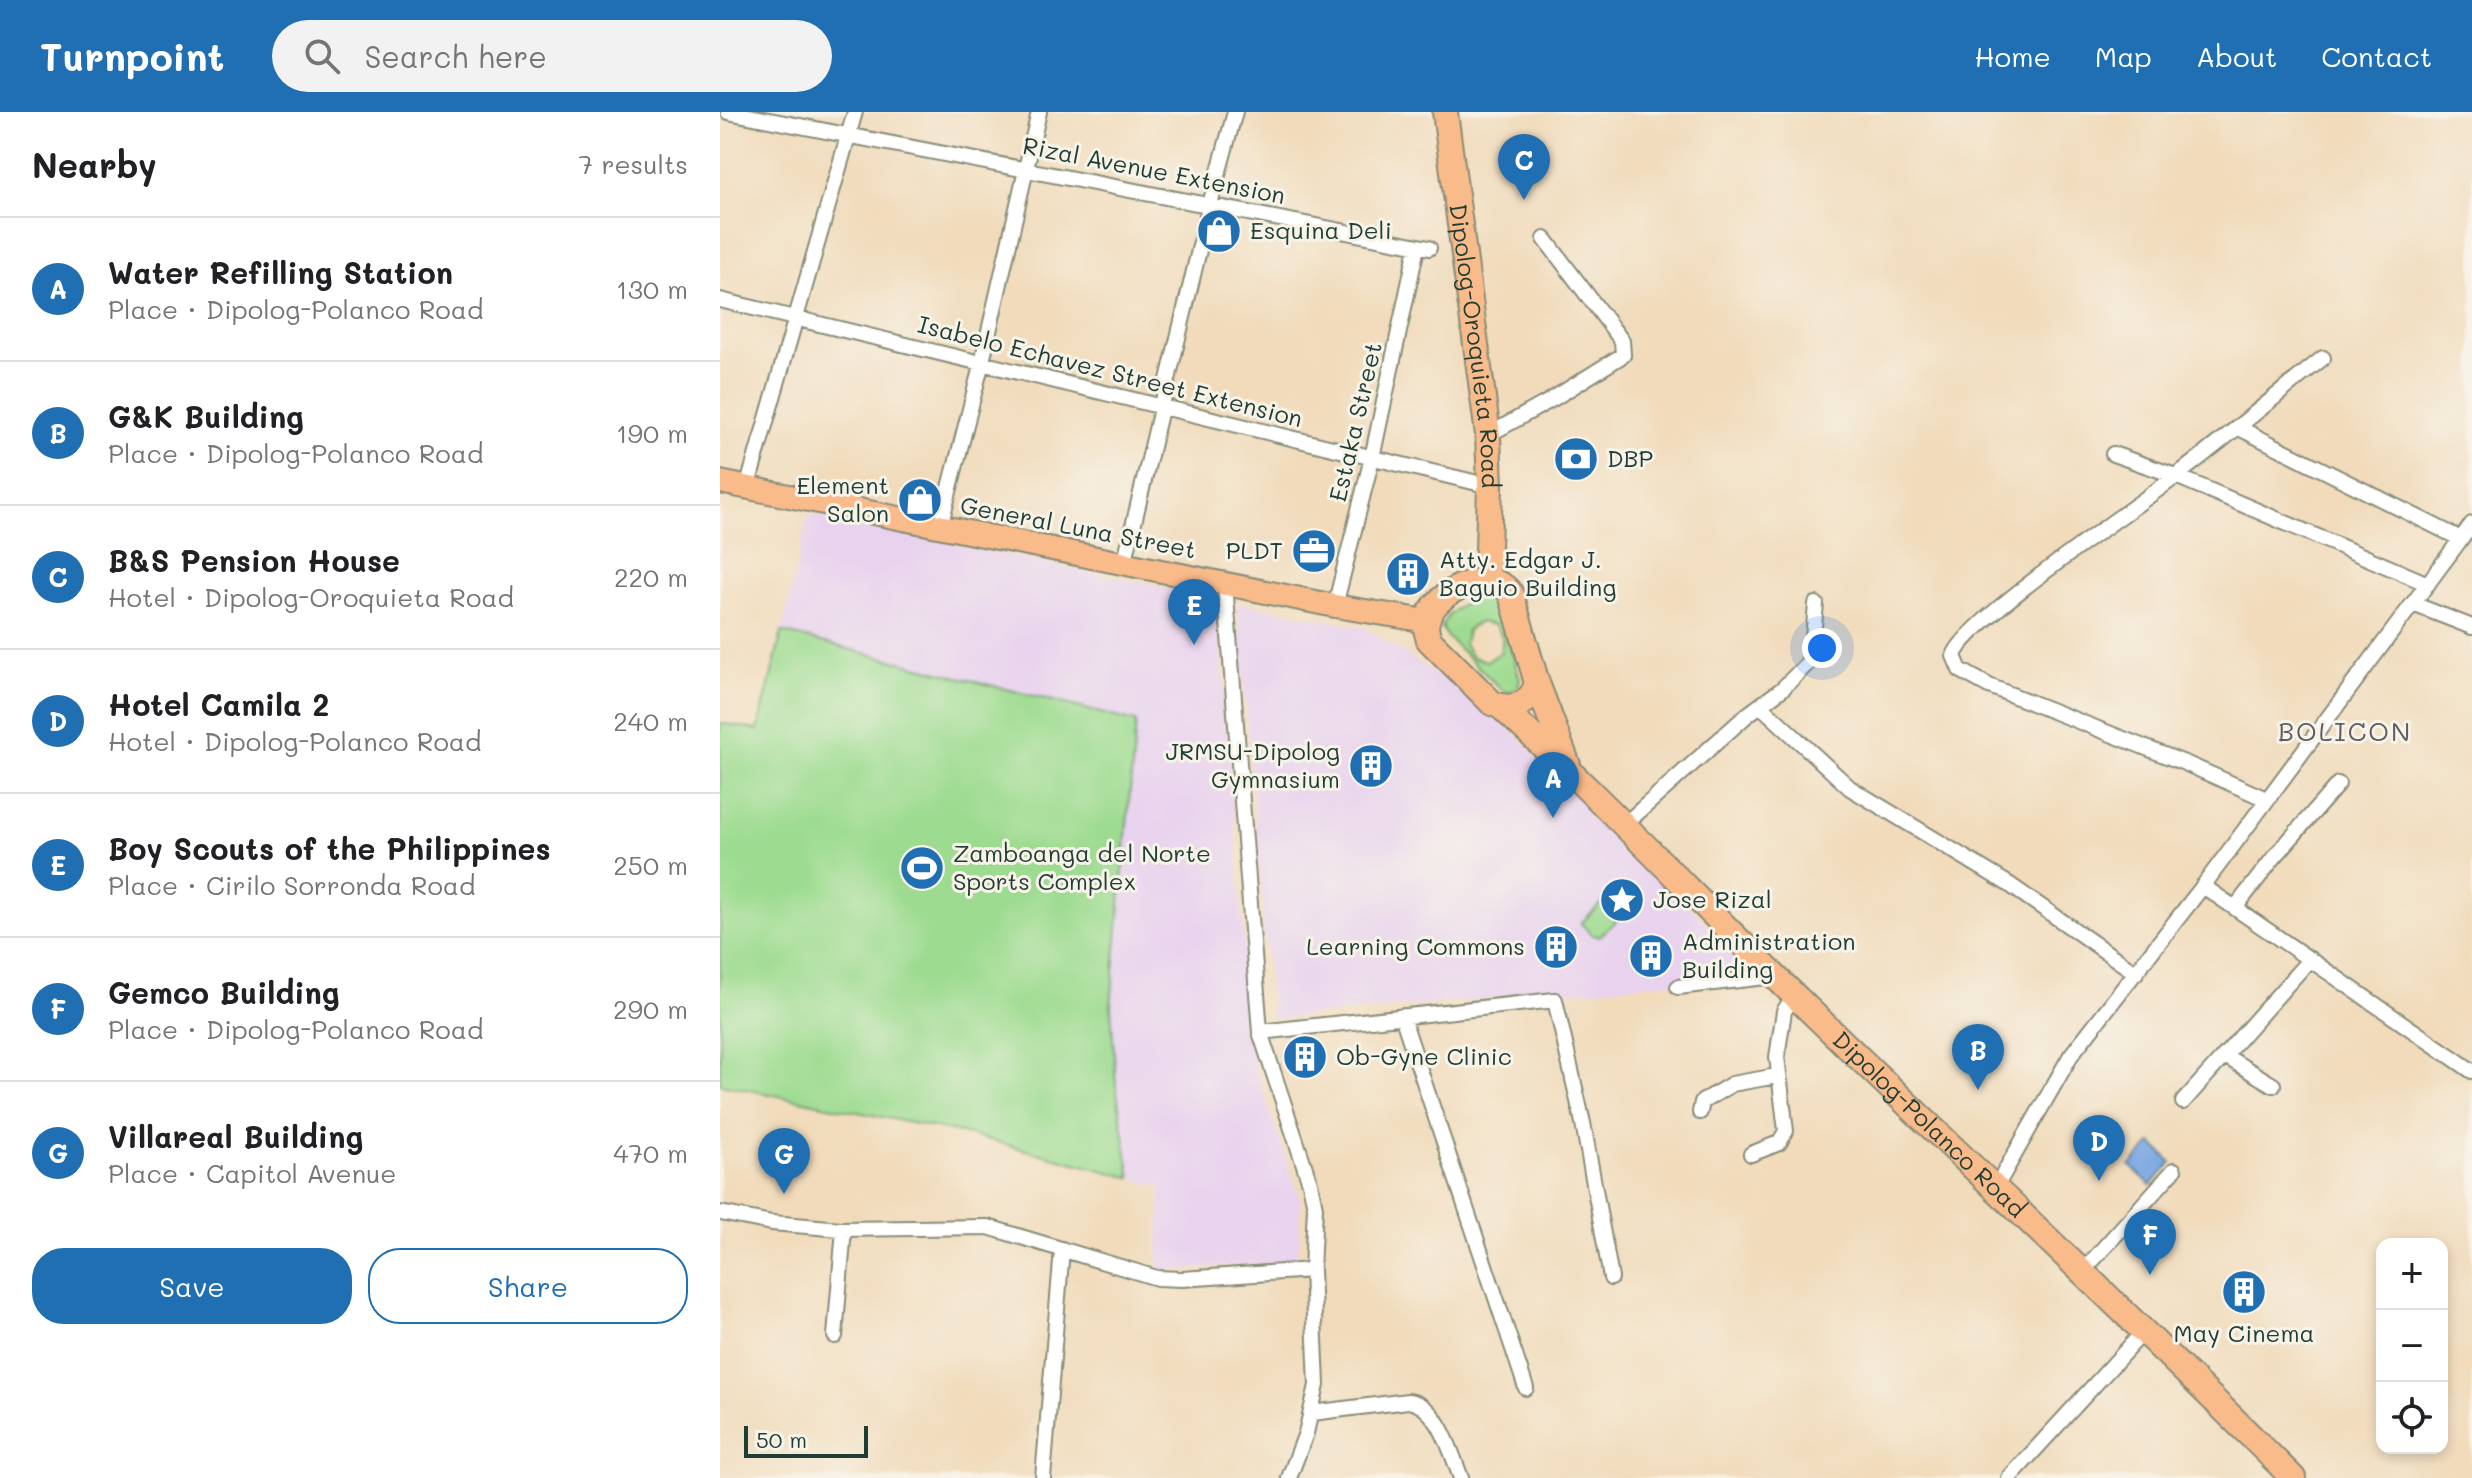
<!DOCTYPE html>
<meta charset="utf-8">
<style>
body{margin:0;font-family:Mali,sans-serif;background:#f2f2f2;color:#202124}
.controls{position:absolute;right:24px;bottom:24px;display:grid;overflow:hidden;border-radius:16px;box-shadow:0 4px 12px #0003}
.controls button{width:72px;height:72px;display:grid;place-items:center;padding:0;border:0;border-bottom:2px solid #e0e0e0;background:#fff;color:#202124;font:40px sans-serif}
.scale{position:absolute;left:24px;bottom:20px;width:124px;box-sizing:border-box;padding-left:8px;border:4px solid #1f3d34;border-top:0;font-size:22px;line-height:28px;white-space:nowrap;color:#1f3d34;-webkit-text-stroke:6px #f7f3e8;paint-order:stroke}
.you{position:absolute;left:1102px;top:536px;width:28px;height:28px;margin:-20px;border:6px solid #fff;border-radius:50%;background:#1a73e8;box-shadow:0 0 0 12px #1a73e833}
.badge{display:grid;place-items:center;width:52px;height:52px;border-radius:50%;background:#1f6fb2;color:#fff;font-size:26px;font-weight:700}
.pin{position:absolute;translate:-50% -66px;filter:drop-shadow(0 2px 4px #0008)}
.pin::after{content:'';position:absolute;top:42px;width:28px;height:24px;background:inherit;clip-path:polygon(0 0,100% 0,50% 100%)}
.list{margin:0;padding:0;list-style:none}
h2{display:flex;justify-content:space-between;align-items:center;height:104px;margin:0;padding:0 32px;font-size:34px}
h2 small{font-size:26px;font-weight:400;color:#757577}
.list li{display:grid;grid-template-columns:52px 1fr auto;gap:24px;align-items:center;box-sizing:border-box;height:144px;padding:0 32px;border-top:2px solid #e0e0e0}
.list b{display:block;font-size:30px;white-space:nowrap}
.list p{margin:0;font-size:26px;white-space:nowrap;color:#757577}
.list em{font-size:26px;font-style:normal;color:#757577}
.actions{display:flex;gap:16px;padding:24px 32px}
.actions a{flex:1;padding:18px 0;border:2px solid #1f6fb2;border-radius:32px;text-align:center;font-size:28px;color:#1f6fb2}
.actions .main{background:#1f6fb2;color:#fff}
.icon{flex:none;width:44px;height:44px;fill:none;stroke:currentColor;stroke-width:2;stroke-linecap:round;stroke-linejoin:round}
.map{position:relative;flex:none;width:1752px;height:1366px;overflow:hidden}
header{display:flex;align-items:center;gap:48px;box-sizing:border-box;height:112px;padding:0 40px;background:#1f6fb2;color:#fff}
header strong{font-size:38px}
nav{display:flex;gap:44px;margin-inline-start:auto;font-size:28px}
.search{width:560px;height:72px;background:#f2f2f2;display:flex;align-items:center;gap:20px;box-sizing:border-box;padding:0 28px;border-radius:44px;color:#757577;font-size:30px}
main{display:flex}
aside{flex:1;background:#fff}
.map>svg:first-child{display:block}
.built{fill:#e8d2ee}
.green{fill:#9ddb90;stroke:#5e8c62;stroke-width:2;fill-rule:evenodd}
.water{fill:#78a6e1;stroke:#4c728a;stroke-width:2}
.lines{fill:none;stroke-linecap:round;stroke-linejoin:round}
.street-casing{stroke:#888c78;stroke-width:18}
.primary-casing{stroke:#888c78;stroke-width:26}
.highway-casing{stroke:#888c78;stroke-width:28}
.street{stroke:#fff;stroke-width:14}
.primary{stroke:#fabb8b;stroke-width:22}
.highway{stroke:#fabb8b;stroke-width:24}
.labels{text-anchor:middle;stroke-width:6;stroke-linejoin:round;paint-order:stroke}
.street-label{font-size:24px;fill:#1f3d34;stroke:#f7f3e8}
.poi-label{font-size:24px;fill:#1f3d34;stroke:#f7f3e8;text-anchor:start}
.neighbourhood-label{font-size:26px;letter-spacing:2px;fill:#5d5d5f;stroke:#f7f3e8}
</style>
<header>
<strong>Turnpoint</strong>
<div class="search"><svg class="icon" aria-label="search" viewBox="0 0 24 24"><circle cx="10" cy="10" r="6"/><path d="M15 15l6 6"/></svg>Search here</div>
<nav><a>Home</a><a>Map</a><a>About</a><a>Contact</a></nav>
</header>
<main>
<aside>
<h2>Nearby<small>7 results</small></h2>
<ul class="list">
<li><span class="badge">A</span><div><b>Water Refilling Station</b><p>Place · Dipolog-Polanco Road</p></div><em>130 m</em></li>
<li><span class="badge">B</span><div><b>G&amp;K Building</b><p>Place · Dipolog-Polanco Road</p></div><em>190 m</em></li>
<li><span class="badge">C</span><div><b>B&amp;S Pension House</b><p>Hotel · Dipolog-Oroquieta Road</p></div><em>220 m</em></li>
<li><span class="badge">D</span><div><b>Hotel Camila 2</b><p>Hotel · Dipolog-Polanco Road</p></div><em>240 m</em></li>
<li><span class="badge">E</span><div><b>Boy Scouts of the Philippines</b><p>Place · Cirilo Sorronda Road</p></div><em>250 m</em></li>
<li><span class="badge">F</span><div><b>Gemco Building</b><p>Place · Dipolog-Polanco Road</p></div><em>290 m</em></li>
<li><span class="badge">G</span><div><b>Villareal Building</b><p>Place · Capitol Avenue</p></div><em>470 m</em></li>
</ul>
<div class="actions"><a class="main">Save</a><a>Share</a></div>
</aside>
<div class="map">
<svg width="1752" height="1366" viewBox="0 0 1752 1366">
<rect width="100%" height="100%" fill="#f7f3e8"/>
<filter id="ink" filterUnits="userSpaceOnUse"><feTurbulence type="fractalNoise" baseFrequency=".0125" numOctaves="2"/><feDisplacementMap in="SourceGraphic" scale="16" xChannelSelector="R" yChannelSelector="G"/><feConvolveMatrix kernelMatrix="1 2 1 2 8 2 1 2 1" color-interpolation-filters="sRGB"/></filter>
<filter id="wash" filterUnits="userSpaceOnUse"><feTurbulence type="fractalNoise" baseFrequency=".006" numOctaves="4" result="noise"/><feDisplacementMap in="SourceGraphic" scale="32" xChannelSelector="R" yChannelSelector="G"/><feGaussianBlur stdDeviation="1.8" result="paint"/><feColorMatrix in="noise" values="0 0 0 0 0 0 0 0 0 0 0 0 0 0 0 0 0 1.4 0 .05"/><feComposite in="paint" operator="in"/></filter>
<g filter="url(#wash)">
<rect width="100%" height="100%" fill="#f1dbbb"/>
<path class="built" d="M 88,402 L 497,486 L 534,954 L 580,1086 L 579,1137 L 574,1149 L 438,1159 L 441,1075 L 411,1066 L 396,975 L 391,894 L 416,610 L 62,520 Z
M 517,490 L 646,516 L 772,599 L 1038,862 L 552,907 Z"/>
<path class="green" d="M 766,484 L 776,489 L 800,567 L 798,575 L 789,580 L 782,578 L 727,525 L 722,516 C 726,499 750,485 766,484 ZM 760,510 L 775,513 L 783,526 L 780,541 L 767,549 L 752,545 L 744,532 L 747,518 Z
M 62,520 L 416,610 L 391,894 L 396,975 L 411,1066 L 250,1023 L 0,972 L 0,611 L 38,618 Z
M 900,774 L 913,787 L 912,794 L 880,824 L 872,823 L 861,811 Z"/>
<path class="water" d="M 1432,1031 L 1452,1051 L 1431,1073 L 1410,1054 Z"/>
</g>
<g filter="url(#ink)">
<g class="lines">
<g class="street-casing">
<path id="street" d="M 8,0 L 709,136
M 0,188 L 770,374
M 1517,315 L 1741,427
M 768,323 L 831,288 L 903,243 L 902,229 L 825,127
M 1393,342 L 1456,364 L 1708,472
M 27,376 L 135,0
M 220,415 L 262,250 L 319,0
M 404,452 L 490,92 L 515,0
M 505,472 L 540,920 L 590,1071 L 595,1095 L 592,1158 L 597,1273 L 586,1321 L 569,1366
M 1693,492 L 1752,515
M 615,494 L 652,346 L 697,135
M 1041,594 L 1130,676 L 1290,773 L 1416,861
M 1546,687 L 1467,652 L 1269,574 L 1240,558 L 1234,544 C 1244,510 1418,394 1456,364 C 1506,326 1554,285 1603,246
M 904,713 L 1027,603 L 1062,577 L 1088,551 L 1092,538 L 1096,492
M 1483,774 L 1752,959
M 1515,796 L 1552,748 L 1618,672
M 958,875 L 1055,864
M 682,904 L 806,1276
M 540,920 L 835,888 L 863,1011 L 891,1166
M 1505,944 L 1553,973
M 1463,990 L 1590,847
M 980,1000 L 982,990 L 1012,972 L 1057,964
M 1031,1042 L 1059,1031 L 1066,1019 L 1057,945 L 1064,899 L 1075,883
M 1276,1075 L 1351,943 L 1483,774 L 1752,412
M 0,1101 L 52,1111 L 121,1117 L 268,1115 L 437,1166 L 462,1167 L 592,1158
M 1363,1159 L 1454,1058
M 115,1224 L 124,1117
M 592,1301 L 688,1289 C 719,1293 731,1341 741,1366
M 323,1366 L 342,1137
M 1289,1366 L 1424,1219"/>
</g>
<g class="primary-casing">
<path id="primary" d="M 0,370 L 615,494 L 707,509"/>
</g>
<g class="highway-casing">
<g id="highway">
<path id="s1" d="M 725,0 L 768,323 L 770,374 L 767,468"/>
<path d="M 817,571 C 811,592 792,600 772,591 L 709,528 C 707,522 705,516 707,509 C 714,480 770,452 791,482 L 817,571 L 848,653"/>
<path id="s2" d="M 781,595 C 882,687 976,787 1074,883 C 1240,1044 1409,1202 1573,1366"/>
</g>
</g>
<use href="#street" class="street"/>
<use href="#primary" class="primary"/>
<use href="#highway" class="highway"/>
</g>
</g>
<defs>
<g id="shop-disc" transform="scale(2.3)"><circle r="9.5" fill="#1f6fb2" stroke="#f7f3e8"/><path d="M-5-2.5h2.3a2.7 3.5 0 0 1 5.4 0H5L5.5 6h-11ZM-1.5-2.5h3a1.5 2.3 0 0 0-3 0Z" fill="#fff"/></g>
<g id="bank-disc" transform="scale(2.3)"><circle r="9.5" fill="#1f6fb2" stroke="#f7f3e8"/><path d="M-6-4H6V4H-6ZM0-2.3a2.3 2.3 0 1 0 0 4.6a2.3 2.3 0 1 0 0-4.6Z" fill="#fff"/></g>
<g id="office-disc" transform="scale(2.3)"><circle r="9.5" fill="#1f6fb2" stroke="#f7f3e8"/><path d="M-6-3h4V-5.5h4V-3h4V5H-6ZM-1-4.5V-3h2v-1.5ZM-6 0V1H6V0Z" fill="#fff"/></g>
<g id="building-disc" transform="scale(2.3)"><circle r="9.5" fill="#1f6fb2" stroke="#f7f3e8"/><path d="M-4-6H4V6H1V3H-1V6H-4ZM-2.5-4.3h1.7v1.8h-1.7ZM.8-4.3h1.7v1.8H.8ZM-2.5-1h1.7V.8h-1.7ZM.8-1h1.7V.8H.8Z" fill="#fff"/></g>
<g id="stadium-disc" transform="scale(2.3)"><circle r="9.5" fill="#1f6fb2" stroke="#f7f3e8"/><path d="M0-5a6.5 5 0 1 0 0 10a6.5 5 0 1 0 0-10ZM-3.5-1.8h7v3.6h-7Z" fill="#fff"/></g>
<g id="sight-disc" transform="scale(2.3)"><circle r="9.5" fill="#1f6fb2" stroke="#f7f3e8"/><path d="M0-6L1.8-2.2L6-1.7L2.9 1.2L3.7 5.4L0 3.3L-3.7 5.4L-2.9 1.2L-6-1.7L-1.8-2.2Z" fill="#fff"/></g>
</defs>
<g fill-rule="evenodd">
<use href="#shop-disc" x="499" y="119"/>
<use href="#bank-disc" x="856" y="347"/>
<use href="#shop-disc" x="200" y="388"/>
<use href="#office-disc" x="594" y="439"/>
<use href="#building-disc" x="688" y="462"/>
<use href="#building-disc" x="651" y="654"/>
<use href="#stadium-disc" x="202" y="756"/>
<use href="#sight-disc" x="902" y="788"/>
<use href="#building-disc" x="836" y="835"/>
<use href="#building-disc" x="931" y="844"/>
<use href="#building-disc" x="585" y="945"/>
<use href="#building-disc" x="1524" y="1180"/>
</g>
<g class="labels">
<g class="street-label">
<text transform="translate(434 59) rotate(11)" y="8">Rizal Avenue Extension</text>
<text dy="8" stroke="none"><textPath href="#s1" startOffset="236">Dipolog-Oroquieta Road</textPath></text>
<text transform="translate(390 260) rotate(14)" y="8">Isabelo Echavez Street Extension</text>
<text transform="translate(636 310) rotate(-77)" y="8">Estaka Street</text>
<text transform="translate(358 416) rotate(11)" y="8">General Luna Street</text>
<text dy="8" stroke="none"><textPath href="#s2" startOffset="598">Dipolog-Polanco Road</textPath></text>
</g>
<g class="poi-label">
<text x="530" y="127">Esquina Deli</text>
<text x="887" y="355">DBP</text>
<text x="169" y="382" text-anchor="end">Element<tspan x="169" dy="28">Salon</tspan></text>
<text x="563" y="447" text-anchor="end">PLDT</text>
<text x="719" y="456">Atty. Edgar J.<tspan x="719" dy="28">Baguio Building</tspan></text>
<text x="620" y="648" text-anchor="end">JRMSU-Dipolog<tspan x="620" dy="28">Gymnasium</tspan></text>
<text x="233" y="750">Zamboanga del Norte<tspan x="233" dy="28">Sports Complex</tspan></text>
<text x="933" y="796">Jose Rizal</text>
<text x="962" y="838">Administration<tspan x="962" dy="28">Building</tspan></text>
<text x="805" y="843" text-anchor="end">Learning Commons</text>
<text x="616" y="953">Ob-Gyne Clinic</text>
<text x="1524" y="1230" text-anchor="middle">May Cinema</text>
</g>
<g class="neighbourhood-label">
<text x="1625" y="629">BOLICON</text>
</g>
</g>
</svg>
<div class="controls">
<button>+</button>
<button>−</button>
<button><svg class="icon" aria-label="locate" viewBox="0 0 24 24"><circle cx="12" cy="12" r="6"/><path d="M12 2v4M12 18v4M2 12h4M18 12h4"/></svg></button>
</div>
<div class="scale">50 m</div>
<div class="you"></div>
<div class="pin badge" style="left:833px;top:706px">A</div>
<div class="pin badge" style="left:1258px;top:978px">B</div>
<div class="pin badge" style="left:804px;top:88px">C</div>
<div class="pin badge" style="left:1379px;top:1069px">D</div>
<div class="pin badge" style="left:474px;top:533px">E</div>
<div class="pin badge" style="left:1430px;top:1163px">F</div>
<div class="pin badge" style="left:64px;top:1082px">G</div>
</div>
</main>
